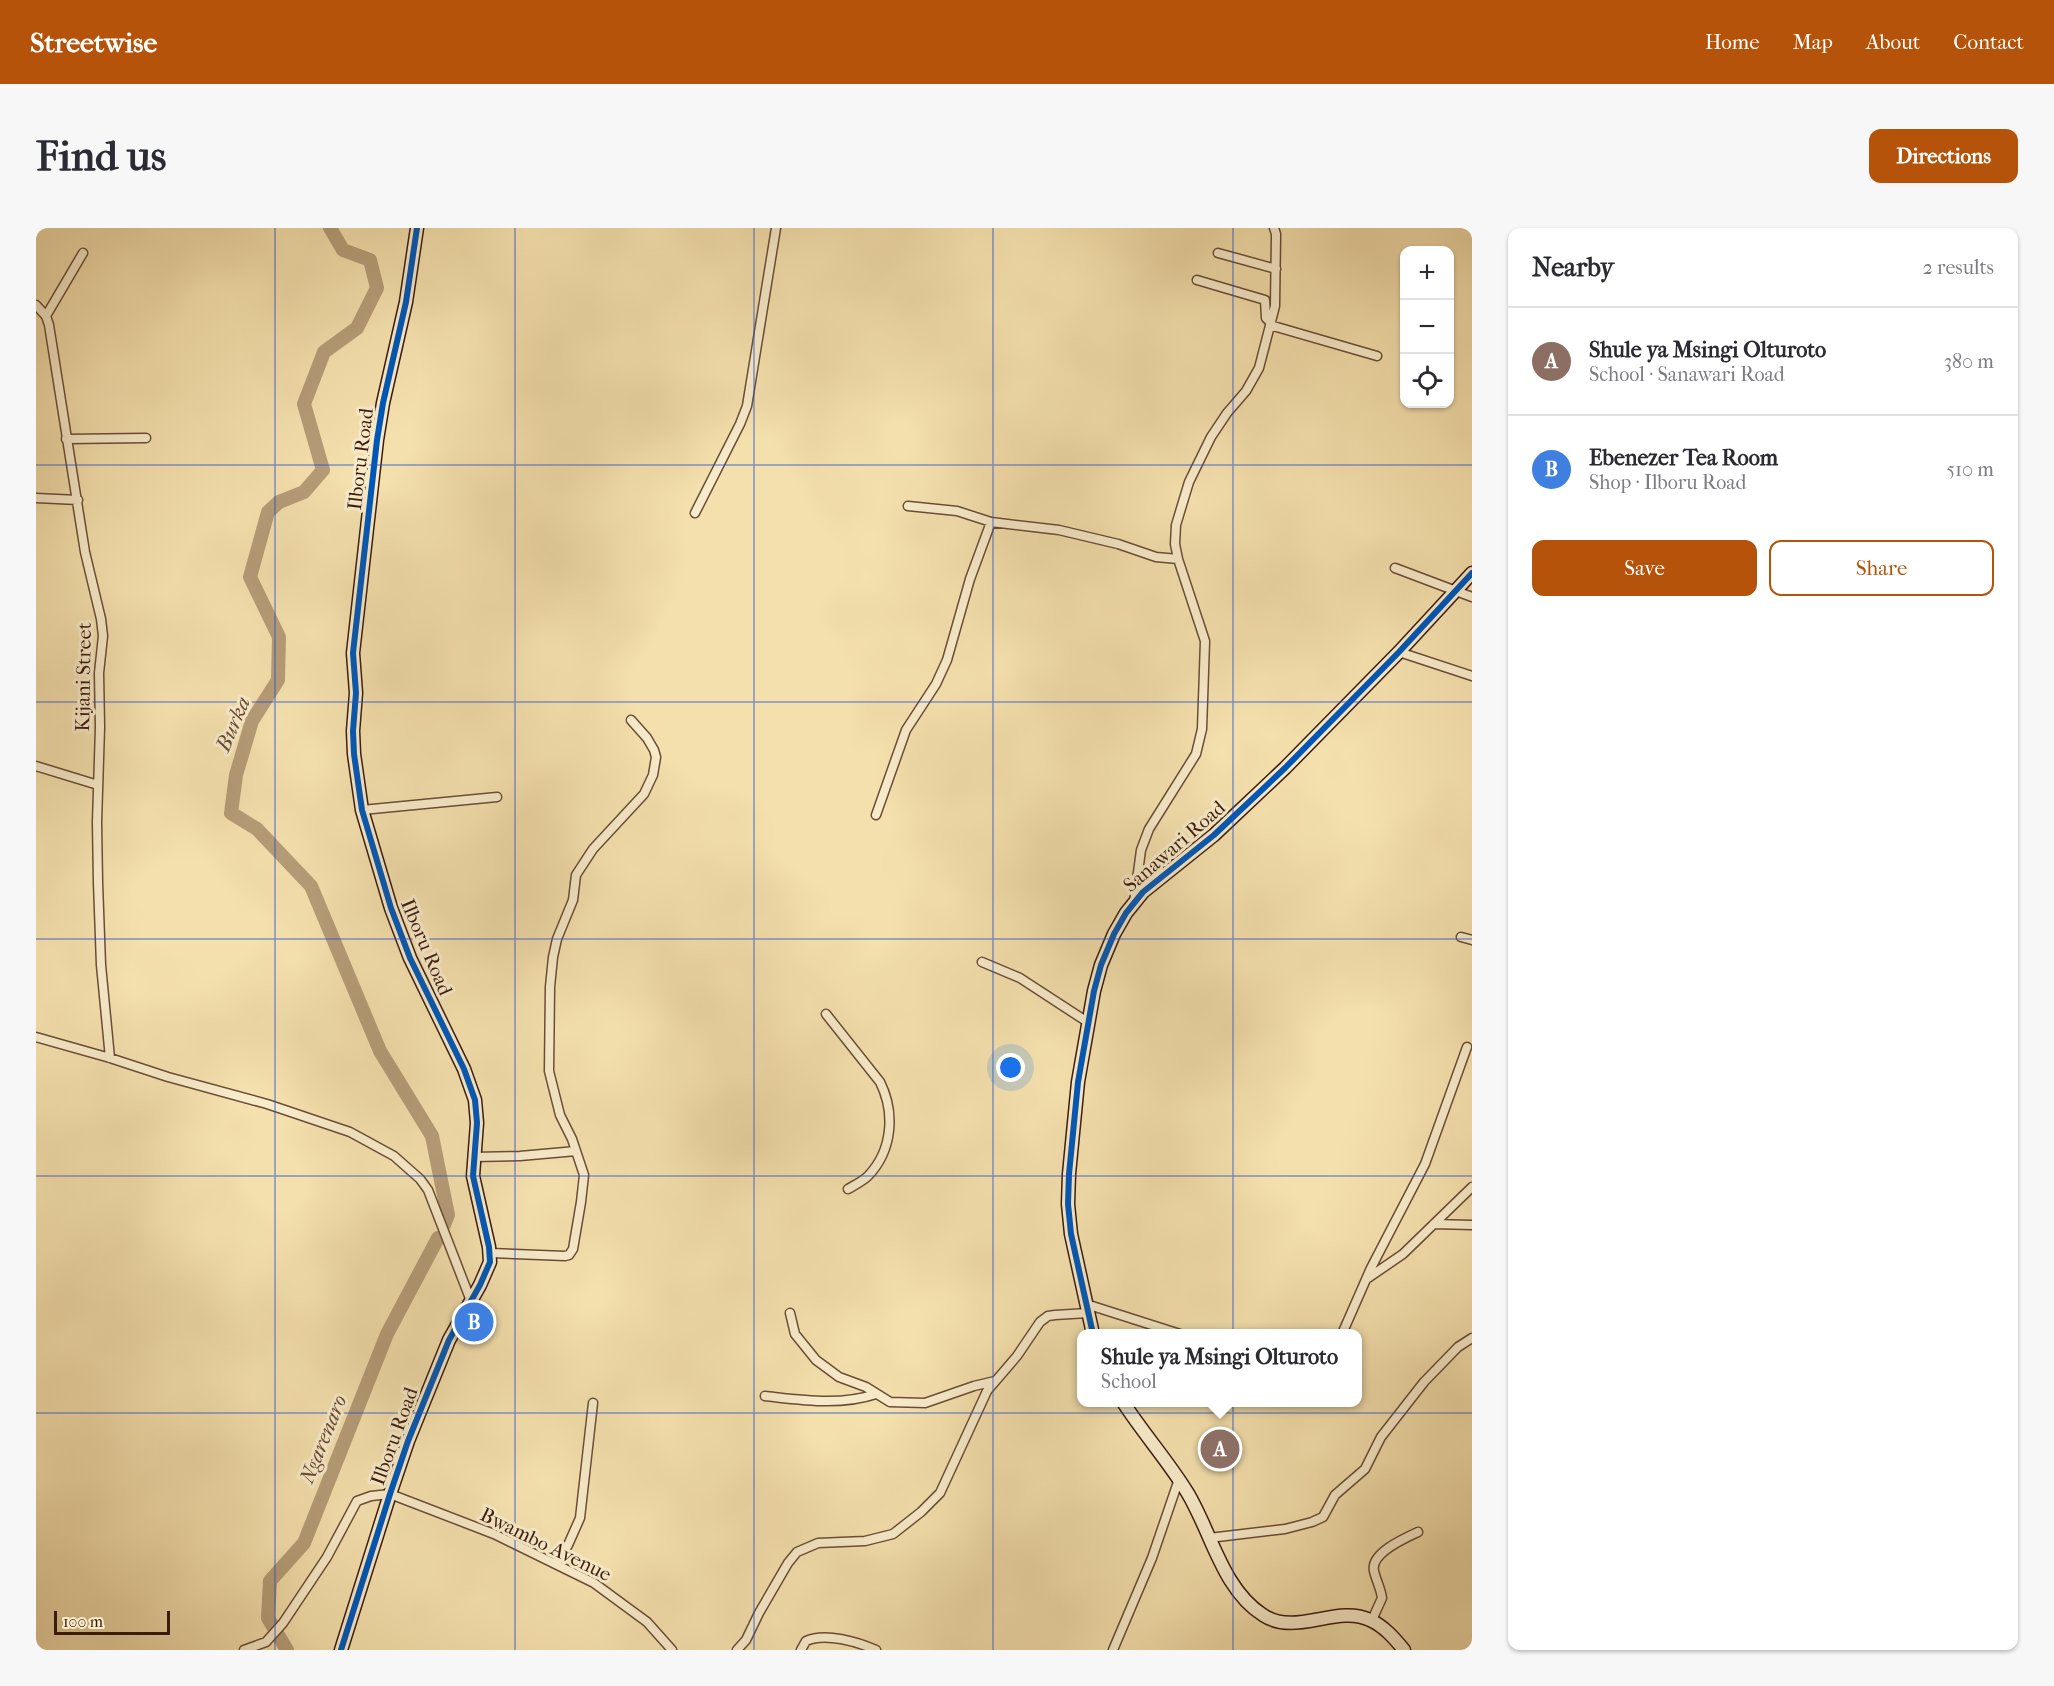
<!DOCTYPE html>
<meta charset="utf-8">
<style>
body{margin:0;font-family:"IM FELL French Canon",serif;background:#f7f7f7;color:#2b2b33}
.controls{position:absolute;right:18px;top:18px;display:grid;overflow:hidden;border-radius:12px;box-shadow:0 2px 4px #0004}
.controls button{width:54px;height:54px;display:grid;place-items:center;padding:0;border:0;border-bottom:2px solid #e1e1e2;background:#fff;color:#2b2b33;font:30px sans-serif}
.scale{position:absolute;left:18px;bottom:15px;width:116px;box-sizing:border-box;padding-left:6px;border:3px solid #3c1c10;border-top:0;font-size:16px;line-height:21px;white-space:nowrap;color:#3c1c10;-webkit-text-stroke:4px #f8ebca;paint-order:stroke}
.you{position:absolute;left:975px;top:840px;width:21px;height:21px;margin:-15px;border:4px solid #fff;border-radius:50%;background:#1a73e8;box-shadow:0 0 0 9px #1a73e833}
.badge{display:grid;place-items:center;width:39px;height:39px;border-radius:50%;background:#b45309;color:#fff;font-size:20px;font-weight:700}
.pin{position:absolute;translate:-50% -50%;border:3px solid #fff;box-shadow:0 2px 6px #0006}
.popup{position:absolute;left:1041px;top:1101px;width:285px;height:78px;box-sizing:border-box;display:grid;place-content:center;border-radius:12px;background:#fff;filter:drop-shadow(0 2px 4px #0005);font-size:20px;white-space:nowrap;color:#7c7c81}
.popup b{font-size:22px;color:#2b2b33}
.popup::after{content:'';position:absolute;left:50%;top:100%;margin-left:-12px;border:12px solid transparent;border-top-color:#fff}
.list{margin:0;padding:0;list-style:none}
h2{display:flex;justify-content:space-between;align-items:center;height:78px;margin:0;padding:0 24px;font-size:26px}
h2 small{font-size:20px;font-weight:400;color:#7c7c81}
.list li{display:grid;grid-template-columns:39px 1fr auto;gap:18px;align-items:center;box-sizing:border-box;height:108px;padding:0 24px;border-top:2px solid #e1e1e2}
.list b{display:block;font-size:22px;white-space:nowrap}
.list p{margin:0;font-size:20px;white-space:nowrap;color:#7c7c81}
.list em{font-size:20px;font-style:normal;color:#7c7c81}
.actions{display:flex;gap:12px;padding:18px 24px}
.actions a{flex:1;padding:14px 0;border:2px solid #b45309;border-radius:12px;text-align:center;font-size:21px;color:#b45309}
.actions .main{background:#b45309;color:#fff}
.icon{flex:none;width:33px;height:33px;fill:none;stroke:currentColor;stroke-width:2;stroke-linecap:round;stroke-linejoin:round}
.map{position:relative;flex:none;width:1436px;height:1422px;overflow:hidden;border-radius:12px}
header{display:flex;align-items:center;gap:36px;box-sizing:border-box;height:84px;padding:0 30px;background:#b45309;color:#fff}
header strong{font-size:28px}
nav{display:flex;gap:33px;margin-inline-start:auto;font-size:21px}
.intro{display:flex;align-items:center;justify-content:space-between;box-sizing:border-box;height:144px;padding:0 36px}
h1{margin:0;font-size:42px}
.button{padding:15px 27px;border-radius:12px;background:#b45309;color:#fff;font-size:21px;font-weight:700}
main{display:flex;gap:36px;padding:0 36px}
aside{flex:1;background:#fff;border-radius:12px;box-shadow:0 2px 4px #0004}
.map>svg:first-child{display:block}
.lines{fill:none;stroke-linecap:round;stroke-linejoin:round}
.river{stroke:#b59d78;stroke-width:14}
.street-casing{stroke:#6a4d37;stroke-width:11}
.secondary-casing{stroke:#3c1c10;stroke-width:15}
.street{stroke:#f8ebca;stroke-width:8}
.secondary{stroke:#f8ebca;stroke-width:12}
.cycleway-casing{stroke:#f8ebca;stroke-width:10}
.cycleway{stroke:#0057b8;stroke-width:6}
.grid{fill:none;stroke:#1d4ed8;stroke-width:1.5;stroke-opacity:0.55}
.labels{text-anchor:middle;stroke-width:6;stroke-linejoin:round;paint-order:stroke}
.street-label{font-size:20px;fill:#3c1c10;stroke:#f8ebca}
.water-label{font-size:21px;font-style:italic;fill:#664934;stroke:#f8ebca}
</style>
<header>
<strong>Streetwise</strong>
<nav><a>Home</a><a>Map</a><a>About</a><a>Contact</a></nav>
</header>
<div class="intro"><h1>Find us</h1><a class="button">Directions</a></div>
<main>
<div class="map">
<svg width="1436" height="1422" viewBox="0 0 1436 1422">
<rect width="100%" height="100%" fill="#f4e0ad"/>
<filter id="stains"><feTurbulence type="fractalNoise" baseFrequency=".00333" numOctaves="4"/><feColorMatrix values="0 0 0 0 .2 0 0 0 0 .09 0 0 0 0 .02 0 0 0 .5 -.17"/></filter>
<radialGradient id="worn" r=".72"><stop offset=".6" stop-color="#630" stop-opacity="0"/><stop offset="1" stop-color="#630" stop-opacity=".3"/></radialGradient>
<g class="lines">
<path class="river" d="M 294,0 L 307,22 L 334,32 L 341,60 L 321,100 L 288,124 L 268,176 L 287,242 L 268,264 L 243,274 L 232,284 L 214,349 L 243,409 L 242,452 L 216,493 L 200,547 L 195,585 L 221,601 L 275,658 L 344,823 L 396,908 L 412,987 L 408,997
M 251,1422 L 232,1390 L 234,1353 L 268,1315 L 351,1106 L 402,1010"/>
<g class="street-casing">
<path id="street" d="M 1182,25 L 1240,41
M 1161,52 L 1229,72 L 1230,90 L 1234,94
M 0,77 L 10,88 L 13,97 L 49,324 L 65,391 L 67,408 L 63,445 L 64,499 L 61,594 L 62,655 L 65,737 L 74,830
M 10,88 L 47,25
M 1234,97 L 1341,128
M 30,211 L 110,210
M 0,270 L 42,272
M 872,278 L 921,283 L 955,294 L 1023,302 L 1082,316 L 1120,329 L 1142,331
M 659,285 L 704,196 L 711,178 L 740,0
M 1359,340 L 1436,369
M 1363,424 L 1436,448
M 0,538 L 62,557
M 326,582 L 461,569
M 840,587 L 870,502 L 900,456 L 911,432 L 934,351 L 955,294
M 1098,674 L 1105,622 L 1113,601 L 1160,526 L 1166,501 L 1169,413 L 1142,331 L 1139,316 L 1140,297 L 1153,254 L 1175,209 L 1191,185 L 1210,163 L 1223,140 L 1239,78 L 1240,6 L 1238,0
M 1425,709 L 1436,712
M 946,734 L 984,750 L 1053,795
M 790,786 L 844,854 C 859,884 857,922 832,948 C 827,953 819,957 812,961
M 0,809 L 74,830 L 132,849 L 231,876 L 314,904 L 358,928 L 384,951 L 392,962 L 435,1073
M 438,929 L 484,928 L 540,923
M 1398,996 L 1436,997
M 454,1025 L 529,1028 L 533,1027 L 537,1021 L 545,974 L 548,947 L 536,911 L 524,887 L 513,843 L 514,759 L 517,729 L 521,711 L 537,672 L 540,647 L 557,621 L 608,566 L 617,547 L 620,529 L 618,522 L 611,510 L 595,492
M 1332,1050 L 1367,1026 L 1436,959
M 1050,1076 L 1144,1106
M 754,1085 L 759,1106 L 780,1132 L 803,1149 L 830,1159 L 854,1174 L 889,1175 L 938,1158 L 959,1153
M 1306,1106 L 1335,1040 L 1389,936 L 1431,819
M 729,1168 C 766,1172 804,1178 840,1166
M 1173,1310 L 1249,1301 L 1276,1294 L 1287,1289 L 1299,1267 L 1329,1241 L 1345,1209 L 1388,1154 L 1422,1119 L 1436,1110
M 520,1336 L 532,1317 L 544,1290 L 557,1175
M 1336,1392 L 1346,1370 C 1345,1361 1340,1352 1338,1343 C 1334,1325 1369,1310 1382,1304
M 208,1422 L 230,1414 L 247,1395 L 291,1329 L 321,1273 L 335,1268 L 354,1266 L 458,1306 L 558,1355 L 611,1394 L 636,1422
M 701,1422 L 710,1412 L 723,1385 L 752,1335 L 761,1324 L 782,1315 L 829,1313 L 857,1306 L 885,1284 L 904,1265 L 951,1163 L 981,1128 L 1004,1094 L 1012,1088 L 1019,1087 L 1052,1085
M 765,1422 L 770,1413 C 789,1404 822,1414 840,1422
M 1077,1422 L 1116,1330 L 1143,1251"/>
</g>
<g class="secondary-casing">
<path id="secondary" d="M 1057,1106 L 1035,1006 L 1032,976 L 1033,946 L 1042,854 L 1058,763 L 1065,737 L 1078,706 L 1090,685 L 1107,664 L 1178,607 L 1249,540 L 1363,424 L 1436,345
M 1087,1174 C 1107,1205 1132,1233 1151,1264 C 1175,1303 1186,1361 1227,1387 C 1260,1409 1301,1376 1334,1392 C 1348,1398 1359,1411 1368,1422
M 305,1422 L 354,1266 L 372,1213 L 413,1112 L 444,1057 L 454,1034 L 453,1019 L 437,948 L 441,895 L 439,872 L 428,841 L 374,730 L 355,680 L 326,582 L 318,526 L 317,503 L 320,465 L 317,425 L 341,212 L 347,175 L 370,74 L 381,0"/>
</g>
<use href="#street" class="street"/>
<use href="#secondary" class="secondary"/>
<g class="cycleway-casing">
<path id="cycleway" d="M 1057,1106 L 1035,1006 L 1032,976 L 1033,946 L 1042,854 L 1058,763 L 1065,737 L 1078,706 L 1090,685 L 1107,664 L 1178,607 L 1249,540 L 1363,424 L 1436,345
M 305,1422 L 354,1266 L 372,1213 L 413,1112 L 444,1057 L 454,1034 L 453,1019 L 437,948 L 441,895 L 439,872 L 428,841 L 374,730 L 355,680 L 326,582 L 318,526 L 317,503 L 320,465 L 317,425 L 341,212 L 347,175 L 370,74 L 381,0"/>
</g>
<use href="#cycleway" class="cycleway"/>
</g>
<path class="grid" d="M 239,0 L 239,1422M 479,0 L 479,1422M 718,0 L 718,1422M 957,0 L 957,1422M 1197,0 L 1197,1422M 0,237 L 1436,237M 0,474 L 1436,474M 0,711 L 1436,711M 0,948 L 1436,948M 0,1185 L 1436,1185"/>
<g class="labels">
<g class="street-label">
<text transform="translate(324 231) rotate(-83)" y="7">Ilboru Road</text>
<text transform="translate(47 449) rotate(-89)" y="7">Kijani Street</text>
<text transform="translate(1138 618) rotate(-41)" y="7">Sanawari Road</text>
<text transform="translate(391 719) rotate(67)" y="7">Ilboru Road</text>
<text transform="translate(358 1208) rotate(-70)" y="7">Ilboru Road</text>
<text transform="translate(510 1316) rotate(26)" y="7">Bwambo Avenue</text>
</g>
<g class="water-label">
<text transform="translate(197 496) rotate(-67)" y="7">Burka</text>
<text transform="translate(287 1211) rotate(-68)" y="7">Ngarenaro</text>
</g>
</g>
<rect width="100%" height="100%" filter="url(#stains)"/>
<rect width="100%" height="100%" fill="url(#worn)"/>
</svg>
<div class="controls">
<button>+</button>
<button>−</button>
<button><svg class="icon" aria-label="locate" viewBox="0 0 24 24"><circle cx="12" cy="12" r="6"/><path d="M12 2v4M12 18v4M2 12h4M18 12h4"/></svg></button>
</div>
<div class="scale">100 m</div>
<div class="you"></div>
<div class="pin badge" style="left:1184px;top:1221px;background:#8d6e63">A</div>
<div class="popup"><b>Shule ya Msingi Olturoto</b>School</div>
<div class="pin badge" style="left:438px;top:1094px;background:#3f7fe0">B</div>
</div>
<aside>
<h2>Nearby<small>2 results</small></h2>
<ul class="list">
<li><span class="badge" style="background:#8d6e63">A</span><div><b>Shule ya Msingi Olturoto</b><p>School · Sanawari Road</p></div><em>380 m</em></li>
<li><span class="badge" style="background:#3f7fe0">B</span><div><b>Ebenezer Tea Room</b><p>Shop · Ilboru Road</p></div><em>510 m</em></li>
</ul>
<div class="actions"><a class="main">Save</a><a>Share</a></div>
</aside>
</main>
